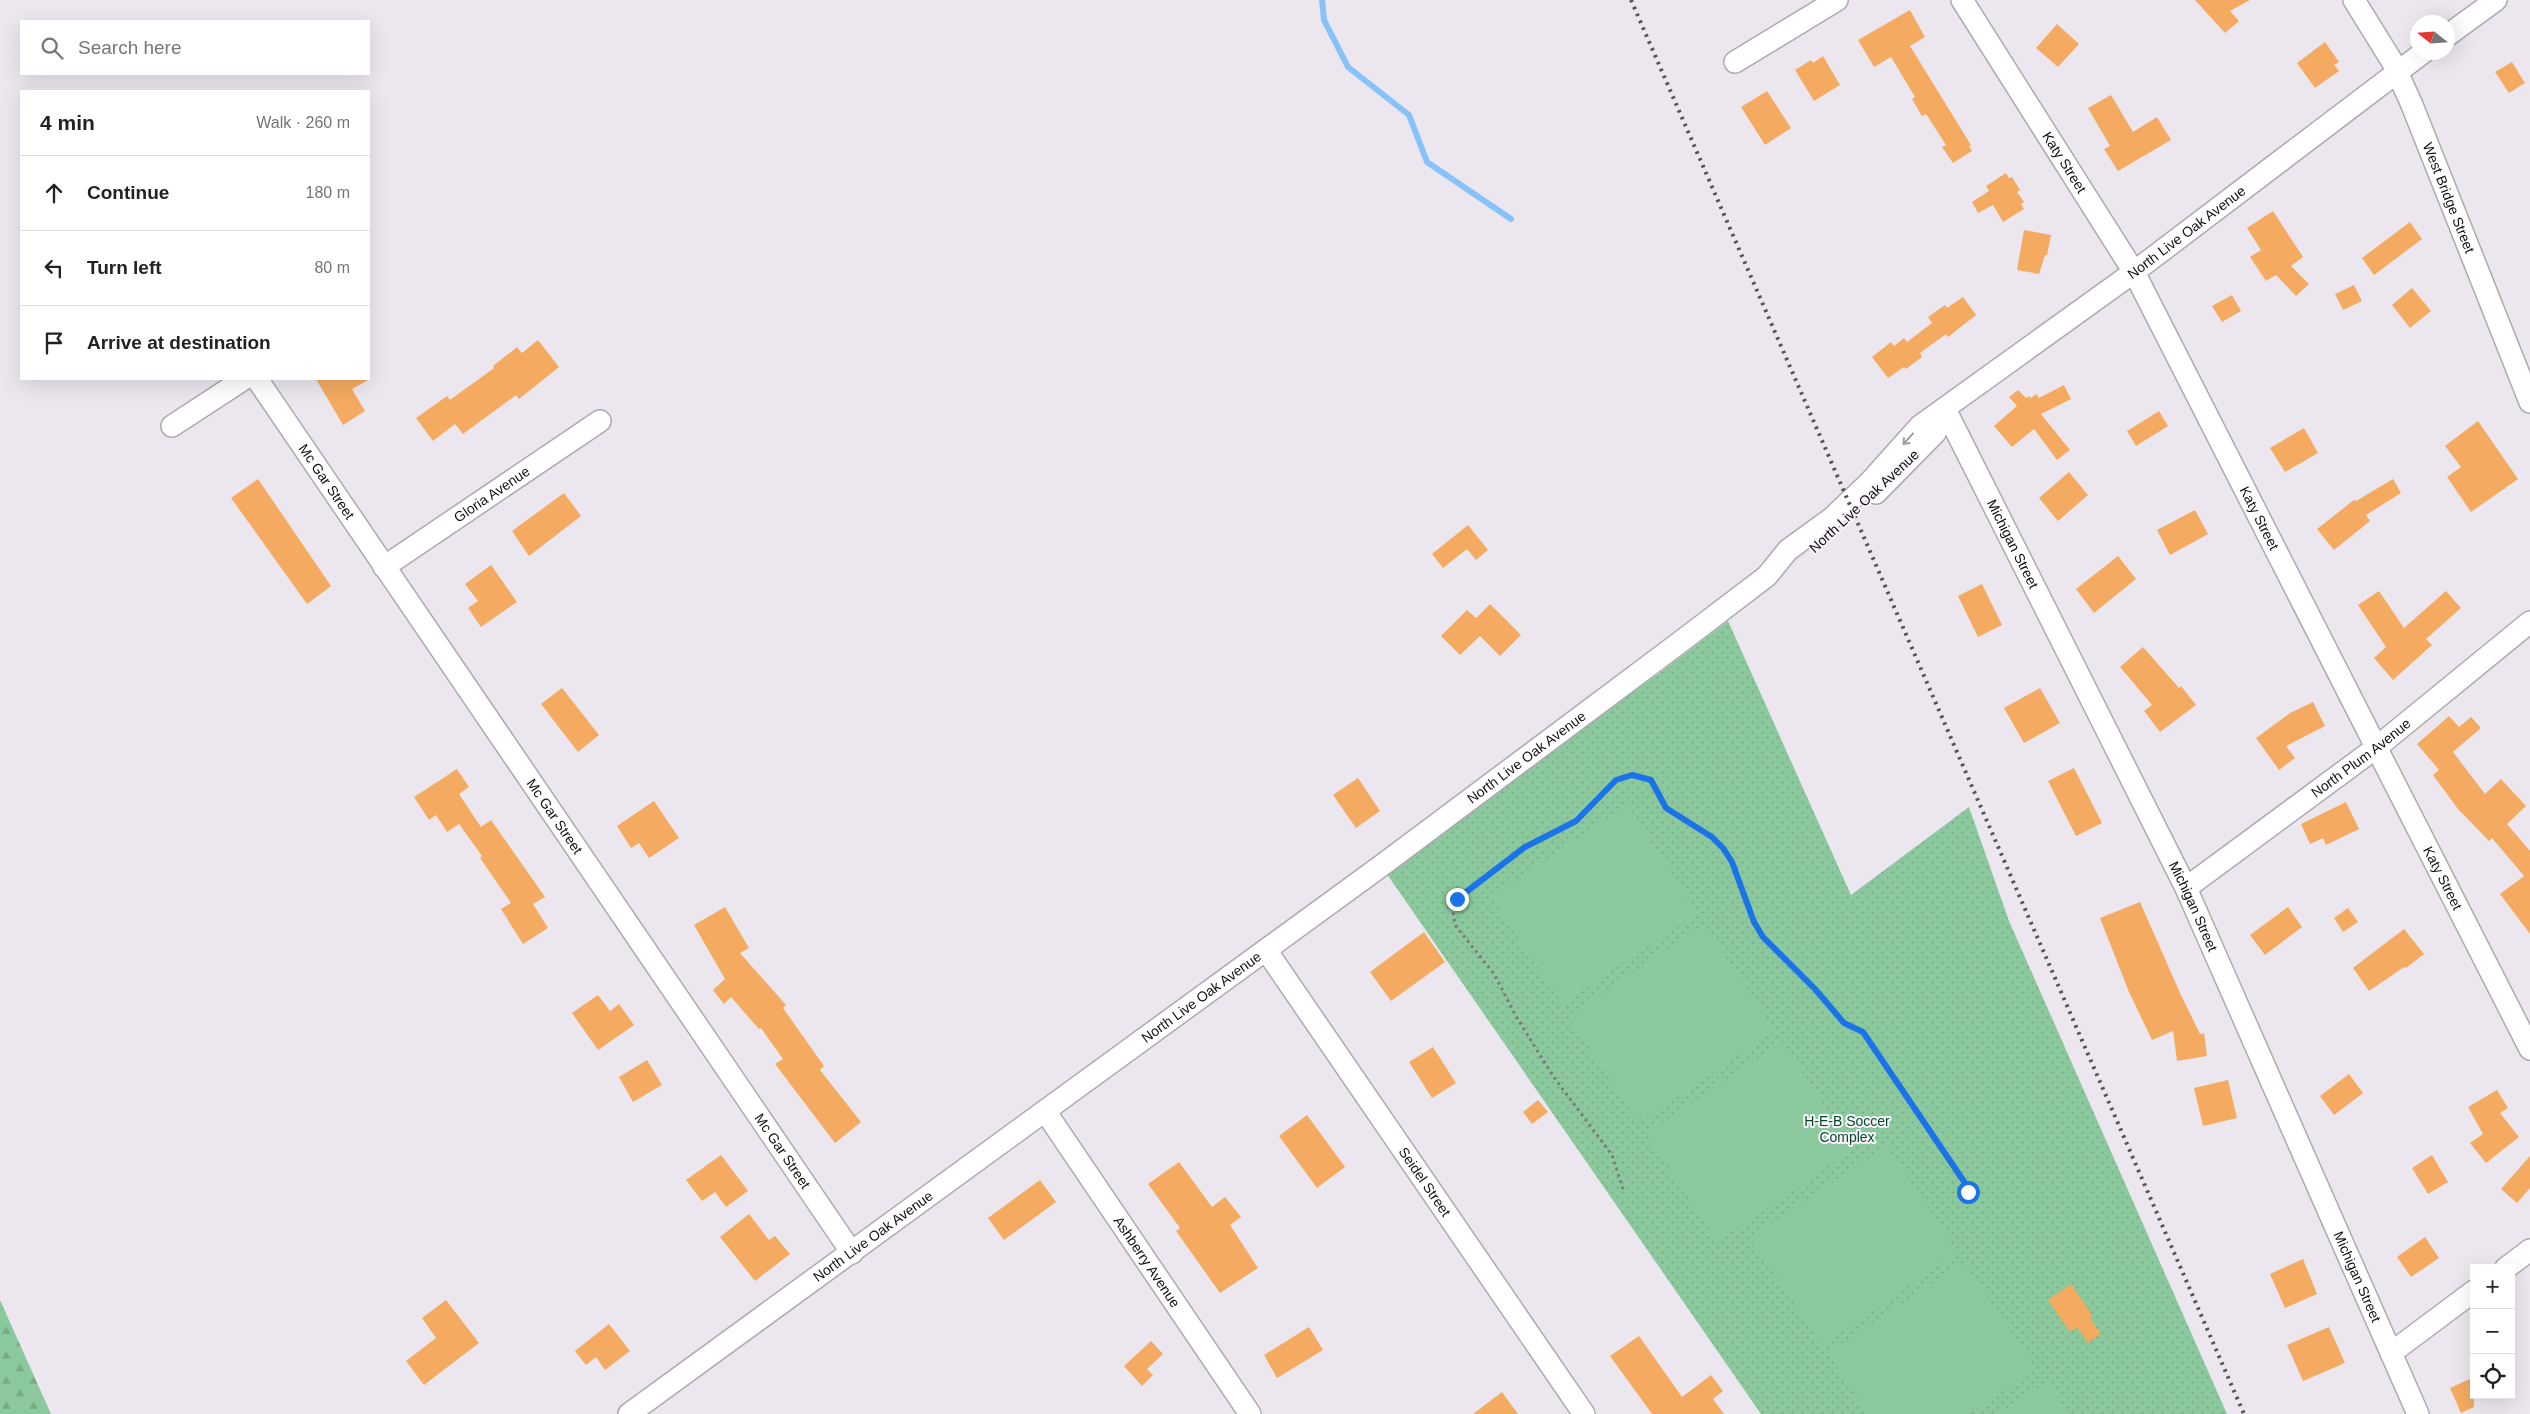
<!DOCTYPE html>
<meta charset="utf-8">
<style>
body{margin:0;font-family:Arial,sans-serif;background:#f6f6f6;color:#222}
.controls{position:absolute;right:15px;bottom:15px;display:grid;overflow:hidden;border-radius:0px;box-shadow:0 5px 20px #0002}
.controls button{width:45px;height:45px;display:grid;place-items:center;padding:0;border:0;border-bottom:1px solid #e0e0e0;background:#fff;color:#222;font:25px sans-serif}
.compass{position:absolute;left:2410px;top:15px;width:45px;height:45px;border-radius:50%;background:#fff;box-shadow:0 5px 20px #0002;rotate:287deg}
.stop{position:absolute;width:15px;height:15px;margin:-11px;border:4px solid #1a73e8;border-radius:50%;background:#fff}
.stop.end{background:#1a73e8;border-color:#fff;box-shadow:0 1px 5px #0008}
.list{margin:0;padding:0;list-style:none}
h2{display:flex;justify-content:space-between;align-items:center;height:65px;margin:0;padding:0 20px;font-size:21px}
h2 small{font-size:16px;font-weight:400;color:#767676}
.list li{display:grid;grid-template-columns:32px 1fr auto;gap:15px;align-items:center;box-sizing:border-box;height:75px;padding:0 20px;border-top:1px solid #e0e0e0}
.list b{display:block;font-size:19px;white-space:nowrap}
.list em{font-size:16px;font-style:normal;color:#767676}
.icon{flex:none;width:28px;height:28px;fill:none;stroke:currentColor;stroke-width:2;stroke-linecap:round;stroke-linejoin:round}
.map{position:relative;flex:none;width:2530px;height:1414px;overflow:hidden}
.search{position:absolute;background:#fff;box-shadow:0 5px 20px #0002;left:20px;top:20px;width:350px;height:55px;display:flex;align-items:center;gap:12px;box-sizing:border-box;padding:0 18px;border-radius:0px;color:#767676;font-size:19px}
.panel{position:absolute;background:#fff;box-shadow:0 5px 20px #0002;left:20px;top:90px;width:350px;height:290px;border-radius:0px}
.map>svg:first-child{display:block}
.grass{fill:url(#grass-dots)}
.forest{fill:url(#forest-firs)}
.pitch{fill:#8bc89d}
.lines{fill:none;stroke-linecap:round;stroke-linejoin:round}
.stream{stroke:#87c2f9;stroke-width:6}
.building{fill:#f4ab61}
.minor-casing{stroke:#aea9b1;stroke-width:24}
.path{stroke:#7a777c;stroke-width:3;stroke-dasharray:2.5 4;stroke-linecap:butt}
.minor{stroke:#fff;stroke-width:21}
.rail{stroke:#545256;stroke-width:4;stroke-dasharray:2.5 5;stroke-linecap:butt}
.oneway{stroke:#9f9f9f}
.route{stroke:#1a73e8;stroke-width:6}
.labels{text-anchor:middle;stroke-width:4;stroke-linejoin:round;paint-order:stroke}
.street-label{font-size:14px;fill:#0f0e10;stroke:#f9f4fc}
.park-label{font-size:14px;fill:#014c25;stroke:#f9f4fc}
</style>
<div class="map">
<svg width="2530" height="1414" viewBox="0 0 2530 1414">
<defs>
<pattern id="grass-dots" width="8" height="8" patternUnits="userSpaceOnUse" patternTransform="scale(1.25)"><rect width="8" height="8" fill="#8bc89d"/><path d="M2 2h.1M6 6h.1" fill="none" stroke="#77ab86" stroke-width="1.8" stroke-linecap="round"/></pattern>
<pattern id="forest-firs" width="22" height="20" patternUnits="userSpaceOnUse" patternTransform="scale(1.25)"><rect width="22" height="20" fill="#8bc89d"/><path d="M5 1l3.5 6h-7zM16 11l3.5 6h-7z" fill="#77ab86"/></pattern>
</defs>
<rect width="100%" height="100%" fill="#ece7ef"/>
<path class="grass" d="M 1728,621 L 1851,895 L 1969,807 L 2009,921 L 2227,1414 L 1761,1414 L 1382,867 L 1658,674 Z"/>
<path class="forest" d="M 0,1300 L 51,1414 L 0,1414 Z"/>
<path class="pitch" d="M 1627,805 L 1698,913 L 1562,1004 L 1491,897 Z
M 1704,924 L 1775,1031 L 1639,1123 L 1568,1016 Z
M 1782,1042 L 1853,1150 L 1717,1241 L 1646,1134 Z
M 1887,1146 L 1958,1253 L 1822,1345 L 1750,1238 Z
M 1964,1262 L 2036,1369 L 1969,1414 L 1868,1414 L 1828,1353 Z
M 2048,1382 L 2068,1414 L 1998,1414 Z"/>
<g class="lines">
<path class="stream" d="M 1322,0 L 1324,20 L 1348,67 L 1409,115 L 1427,162 L 1511,219"/>
</g>
<path class="building" d="M 2195,0 L 2250,0 L 2230,11 L 2239,21 L 2225,33 Z
M 1910,10 L 1925,37 L 1910,46 L 1971,145 L 1969,146 L 1972,151 L 1953,163 L 1942,147 L 1946,145 L 1926,114 L 1922,116 L 1912,99 L 1915,97 L 1891,57 L 1874,67 L 1858,40 Z
M 2057,24 L 2079,44 L 2058,67 L 2036,48 Z
M 2325,42 L 2339,62 L 2334,65 L 2339,71 L 2315,88 L 2297,63 Z
M 1823,56 L 1840,85 L 1814,101 L 1795,70 L 1811,60 L 1813,63 Z
M 2512,62 L 2525,83 L 2509,93 L 2495,72 Z
M 1767,91 L 1791,128 L 1765,145 L 1741,107 Z
M 2111,95 L 2133,132 L 2157,117 L 2171,140 L 2118,171 L 2104,149 L 2110,146 L 2088,108 Z
M 2006,173 L 2009,178 L 2012,177 L 2020,190 L 2017,192 L 2024,202 L 2021,204 L 2024,209 L 2003,222 L 1993,205 L 1978,213 L 1972,202 L 1989,191 L 1986,186 Z
M 2273,211 L 2303,257 L 2291,266 L 2309,284 L 2296,296 L 2276,275 L 2266,281 L 2250,257 L 2261,250 L 2247,228 Z
M 2410,222 L 2422,239 L 2374,275 L 2362,258 Z
M 2024,230 L 2051,235 L 2047,255 L 2045,255 L 2039,274 L 2017,270 Z
M 2354,285 L 2362,301 L 2343,310 L 2335,294 Z
M 2412,288 L 2431,311 L 2410,328 L 2392,305 Z
M 2232,295 L 2241,311 L 2222,322 L 2212,306 Z
M 1963,297 L 1976,315 L 1948,337 L 1946,334 L 1920,353 L 1922,357 L 1906,369 L 1904,367 L 1888,378 L 1872,357 L 1891,342 L 1894,346 L 1904,338 L 1907,342 L 1932,323 L 1928,317 L 1945,305 L 1947,308 Z
M 538,340 L 559,367 L 519,399 L 516,395 L 463,434 L 455,424 L 433,441 L 416,418 L 447,396 L 450,400 L 494,368 L 493,366 L 517,347 L 522,353 Z
M 316,379 L 370,379 L 352,389 L 365,411 L 343,425 Z
M 2064,385 L 2071,399 L 2041,414 L 2070,450 L 2057,460 L 2034,429 L 2012,447 L 1994,426 L 2017,406 L 2009,397 L 2018,390 L 2026,398 L 2029,396 L 2031,398 L 2036,394 L 2039,398 Z
M 2159,411 L 2168,426 L 2136,446 L 2127,431 Z
M 2478,421 L 2518,479 L 2471,512 L 2447,477 L 2461,467 L 2445,446 Z
M 2304,428 L 2318,453 L 2285,472 L 2270,448 Z
M 2069,472 L 2088,495 L 2058,521 L 2039,498 Z
M 258,479 L 331,586 L 307,604 L 231,498 Z
M 2393,479 L 2401,493 L 2366,515 L 2370,521 L 2334,550 L 2317,529 L 2354,500 L 2356,501 Z
M 564,493 L 581,516 L 529,556 L 512,531 Z
M 2195,510 L 2208,534 L 2170,555 L 2157,530 Z
M 1468,525 L 1488,550 L 1476,560 L 1467,549 L 1443,568 L 1432,554 Z
M 2118,556 L 2136,579 L 2094,613 L 2076,589 Z
M 491,565 L 517,602 L 481,627 L 468,608 L 478,601 L 465,584 Z
M 1982,584 L 2002,625 L 1978,637 L 1958,596 Z
M 2379,591 L 2404,628 L 2446,591 L 2461,608 L 2426,639 L 2432,645 L 2393,680 L 2374,658 L 2386,647 L 2358,605 Z
M 1490,604 L 1521,635 L 1500,656 L 1480,636 L 1460,655 L 1441,636 L 1467,610 L 1476,618 Z
M 2143,647 L 2179,688 L 2181,686 L 2196,705 L 2160,732 L 2144,711 L 2152,705 L 2120,667 Z
M 562,688 L 599,735 L 578,752 L 541,704 Z
M 2040,688 L 2060,723 L 2024,743 L 2004,708 Z
M 2313,702 L 2325,726 L 2286,746 L 2295,758 L 2279,770 L 2256,738 L 2290,713 Z
M 2449,716 L 2459,727 L 2471,717 L 2481,728 L 2453,752 L 2485,794 L 2501,779 L 2526,806 L 2507,824 L 2530,851 L 2530,934 L 2500,894 L 2524,876 L 2492,838 L 2489,841 L 2458,809 L 2433,775 L 2439,770 L 2417,744 Z
M 2074,768 L 2102,823 L 2076,836 L 2048,781 Z
M 457,769 L 469,787 L 459,794 L 481,827 L 491,820 L 545,897 L 533,904 L 548,928 L 523,944 L 501,909 L 511,903 L 480,858 L 482,856 L 459,824 L 447,832 L 436,815 L 429,820 L 414,797 Z
M 1358,778 L 1380,811 L 1356,828 L 1333,795 Z
M 654,801 L 679,838 L 649,858 L 639,843 L 631,848 L 617,826 Z
M 2346,802 L 2359,829 L 2326,845 L 2323,838 L 2310,844 L 2301,824 Z
M 2140,902 L 2180,993 L 2200,1034 L 2204,1033 L 2207,1056 L 2177,1061 L 2173,1031 L 2152,1040 L 2129,992 L 2100,918 Z
M 725,907 L 749,948 L 740,953 L 786,1005 L 783,1008 L 824,1066 L 820,1070 L 861,1122 L 835,1143 L 775,1064 L 783,1059 L 761,1028 L 759,1029 L 731,997 L 724,1004 L 713,990 L 725,979 L 694,925 Z
M 2288,907 L 2302,927 L 2265,955 L 2250,935 Z
M 2348,908 L 2358,922 L 2343,932 L 2334,918 Z
M 2404,929 L 2424,954 L 2406,968 L 2404,967 L 2369,991 L 2353,968 Z
M 1424,932 L 1445,962 L 1391,1001 L 1370,972 Z
M 598,995 L 610,1011 L 619,1004 L 634,1025 L 598,1050 L 572,1013 Z
M 1433,1047 L 1456,1083 L 1432,1098 L 1409,1062 Z
M 647,1060 L 662,1085 L 633,1102 L 619,1077 Z
M 2349,1074 L 2363,1093 L 2334,1115 L 2320,1096 Z
M 2228,1080 L 2237,1118 L 2203,1126 L 2194,1088 Z
M 2497,1090 L 2508,1108 L 2500,1113 L 2519,1137 L 2486,1163 L 2470,1143 L 2483,1134 L 2468,1107 Z
M 1538,1100 L 1548,1112 L 1532,1124 L 1523,1112 Z
M 1307,1115 L 1345,1167 L 1317,1188 L 1279,1136 Z
M 721,1155 L 748,1191 L 726,1207 L 715,1192 L 702,1201 L 686,1180 Z
M 2432,1155 L 2448,1182 L 2428,1194 L 2412,1168 Z
M 2530,1156 L 2530,1188 L 2517,1203 L 2501,1189 Z
M 1179,1162 L 1212,1207 L 1225,1197 L 1241,1217 L 1230,1225 L 1258,1268 L 1220,1293 L 1176,1231 L 1180,1228 L 1148,1184 Z
M 1040,1180 L 1056,1202 L 1004,1240 L 988,1218 Z
M 749,1214 L 769,1240 L 775,1236 L 790,1254 L 755,1281 L 720,1237 Z
M 2425,1237 L 2439,1258 L 2411,1277 L 2397,1257 Z
M 2303,1259 L 2317,1294 L 2285,1308 L 2270,1274 Z
M 2071,1284 L 2093,1316 L 2090,1318 L 2101,1334 L 2088,1343 L 2077,1327 L 2070,1332 L 2048,1300 Z
M 446,1300 L 479,1343 L 424,1385 L 406,1361 L 436,1338 L 422,1318 Z
M 609,1324 L 630,1351 L 605,1370 L 596,1357 L 586,1365 L 575,1351 Z
M 1309,1327 L 1323,1350 L 1277,1378 L 1264,1355 Z
M 2329,1327 L 2345,1363 L 2303,1381 L 2287,1345 Z
M 1639,1336 L 1682,1397 L 1711,1375 L 1723,1391 L 1713,1399 L 1724,1414 L 1652,1414 L 1610,1356 Z
M 1151,1341 L 1163,1354 L 1147,1369 L 1153,1375 L 1142,1386 L 1124,1366 Z
M 2474,1377 L 2474,1407 L 2461,1413 L 2450,1388 Z
M 1502,1392 L 1518,1414 L 1473,1414 Z"/>
<g class="lines">
<g class="minor-casing">
<g id="minor">
<path id="s1" d="M 1962,0 L 2134,272 L 2530,1049"/>
<path id="s2" d="M 2354,0 L 2393,63 L 2412,105 L 2530,402"/>
<path d="M 2448,35 L 2496,0"/>
<path d="M 1735,62 L 1837,0"/>
<path id="s3" d="M 257,379 L 852,1253"/>
<path id="s4" d="M 1945,409 L 2186,888 L 2418,1414"/>
<path d="M 172,426 L 244,379"/>
<path d="M 1876,493 L 1935,433 L 1945,410"/>
<path id="s5" d="M 384,567 L 600,421"/>
<path id="s6" d="M 2186,888 L 2377,747 L 2530,622"/>
<path id="s7" d="M 1266,950 L 1584,1414"/>
<path id="s8" d="M 1045,1111 L 1250,1414"/>
<path d="M 2506,1268 L 2530,1250"/>
<path d="M 2391,1353 L 2474,1291"/>
<path id="s9" d="M 629,1414 L 1381,866 L 1675,646 L 1767,576 L 1788,550 L 1832,518 L 1869,483 L 1920,426 L 2134,272 L 2424,52"/>
</g>
</g>
<path class="path" d="M 1623,1189 L 1612,1155 L 1553,1076 L 1517,1018 L 1494,974 L 1455,925 L 1453,911 L 1460,895 L 1525,847 L 1576,821 L 1616,780 L 1632,775 L 1651,780 L 1665,807 L 1712,837 L 1723,848 L 1732,862 L 1754,922 L 1763,937 L 1815,989 L 1844,1023 L 1863,1032 L 1867,1036 L 1965,1183 L 1969,1205"/>
<use href="#minor" class="minor"/>
<path class="rail" d="M 1631,0 L 2244,1414"/>
</g>
<defs><path id="oneway-shaft" d="M-6 0H5M1.5-3L5.5 0L1.5 3" fill="none" stroke-width="1.6" stroke-linecap="round" stroke-linejoin="round" transform="scale(1.25)"/></defs>
<use class="oneway" href="#oneway-shaft" transform="translate(1908 439) rotate(132)"/>
<g class="lines">
<path class="route" d="M 1457,899 L 1525,847 L 1576,821 L 1616,780 L 1632,775 L 1651,780 L 1666,808 L 1712,837 L 1723,848 L 1732,862 L 1754,922 L 1763,937 L 1815,989 L 1844,1023 L 1863,1032 L 1965,1183 L 1968,1192"/>
</g>
<g class="labels">
<g class="street-label">
<text dy="5" stroke="none"><textPath href="#s1" startOffset="192">Katy Street</textPath></text>
<text dy="5" stroke="none"><textPath href="#s2" startOffset="220">West Bridge Street</textPath></text>
<text dy="5" stroke="none"><textPath href="#s9" startOffset="1958">North Live Oak Avenue</textPath></text>
<text dy="5" stroke="none"><textPath href="#s3" startOffset="124">Mc Gar Street</textPath></text>
<text dy="5" stroke="none"><textPath href="#s5" startOffset="130">Gloria Avenue</textPath></text>
<text transform="translate(1864 501) rotate(-43)" y="5">North Live Oak Avenue</text>
<text dy="5" stroke="none"><textPath href="#s1" startOffset="598">Katy Street</textPath></text>
<text dy="5" stroke="none"><textPath href="#s4" startOffset="151">Michigan Street</textPath></text>
<text dy="5" stroke="none"><textPath href="#s9" startOffset="1112">North Live Oak Avenue</textPath></text>
<text dy="5" stroke="none"><textPath href="#s6" startOffset="218">North Plum Avenue</textPath></text>
<text dy="5" stroke="none"><textPath href="#s3" startOffset="529">Mc Gar Street</textPath></text>
<text dy="5" stroke="none"><textPath href="#s1" startOffset="1002">Katy Street</textPath></text>
<text dy="5" stroke="none"><textPath href="#s4" startOffset="556">Michigan Street</textPath></text>
<text dy="5" stroke="none"><textPath href="#s9" startOffset="708">North Live Oak Avenue</textPath></text>
<text dy="5" stroke="none"><textPath href="#s3" startOffset="934">Mc Gar Street</textPath></text>
<text dy="5" stroke="none"><textPath href="#s7" startOffset="281">Seidel Street</textPath></text>
<text dy="5" stroke="none"><textPath href="#s9" startOffset="302">North Live Oak Avenue</textPath></text>
<text dy="5" stroke="none"><textPath href="#s8" startOffset="182">Ashberry Avenue</textPath></text>
<text dy="5" stroke="none"><textPath href="#s4" startOffset="961">Michigan Street</textPath></text>
</g>
<g class="park-label">
<text x="1847" y="1126">H-E-B Soccer<tspan x="1847" dy="16">Complex</tspan></text>
</g>
</g>
</svg>
<div class="controls">
<button>+</button>
<button>−</button>
<button><svg class="icon" aria-label="locate" viewBox="0 0 24 24"><circle cx="12" cy="12" r="6"/><path d="M12 2v4M12 18v4M2 12h4M18 12h4"/></svg></button>
</div>
<svg class="compass" viewBox="-18 -18 36 36"><path d="M0-13l5 13h-10z" fill="#e53935"/><path d="M0 13l5-13h-10z" fill="#767676"/></svg>
<div class="stop" style="left:1968px;top:1192px"></div>
<div class="stop end" style="left:1457px;top:899px"></div>
<div class="search"><svg class="icon" aria-label="search" viewBox="0 0 24 24"><circle cx="10" cy="10" r="6"/><path d="M15 15l6 6"/></svg>Search here</div>
<section class="panel">
<h2>4 min<small>Walk · 260 m</small></h2>
<ul class="list">
<li><svg class="icon" aria-label="ahead" viewBox="0 0 24 24"><path d="M12 20V5M6 11l6-6 6 6"/></svg><div><b>Continue</b></div><em>180 m</em></li>
<li><svg class="icon" aria-label="left" viewBox="0 0 24 24"><path d="M17 20v-9H6M10 6l-5 5 5 5"/></svg><div><b>Turn left</b></div><em>80 m</em></li>
<li><svg class="icon" aria-label="arrive" viewBox="0 0 24 24"><path d="M6 21V4h12l-3 4 3 4H6"/></svg><div><b>Arrive at destination</b></div></li>
</ul>
</section>
</div>
